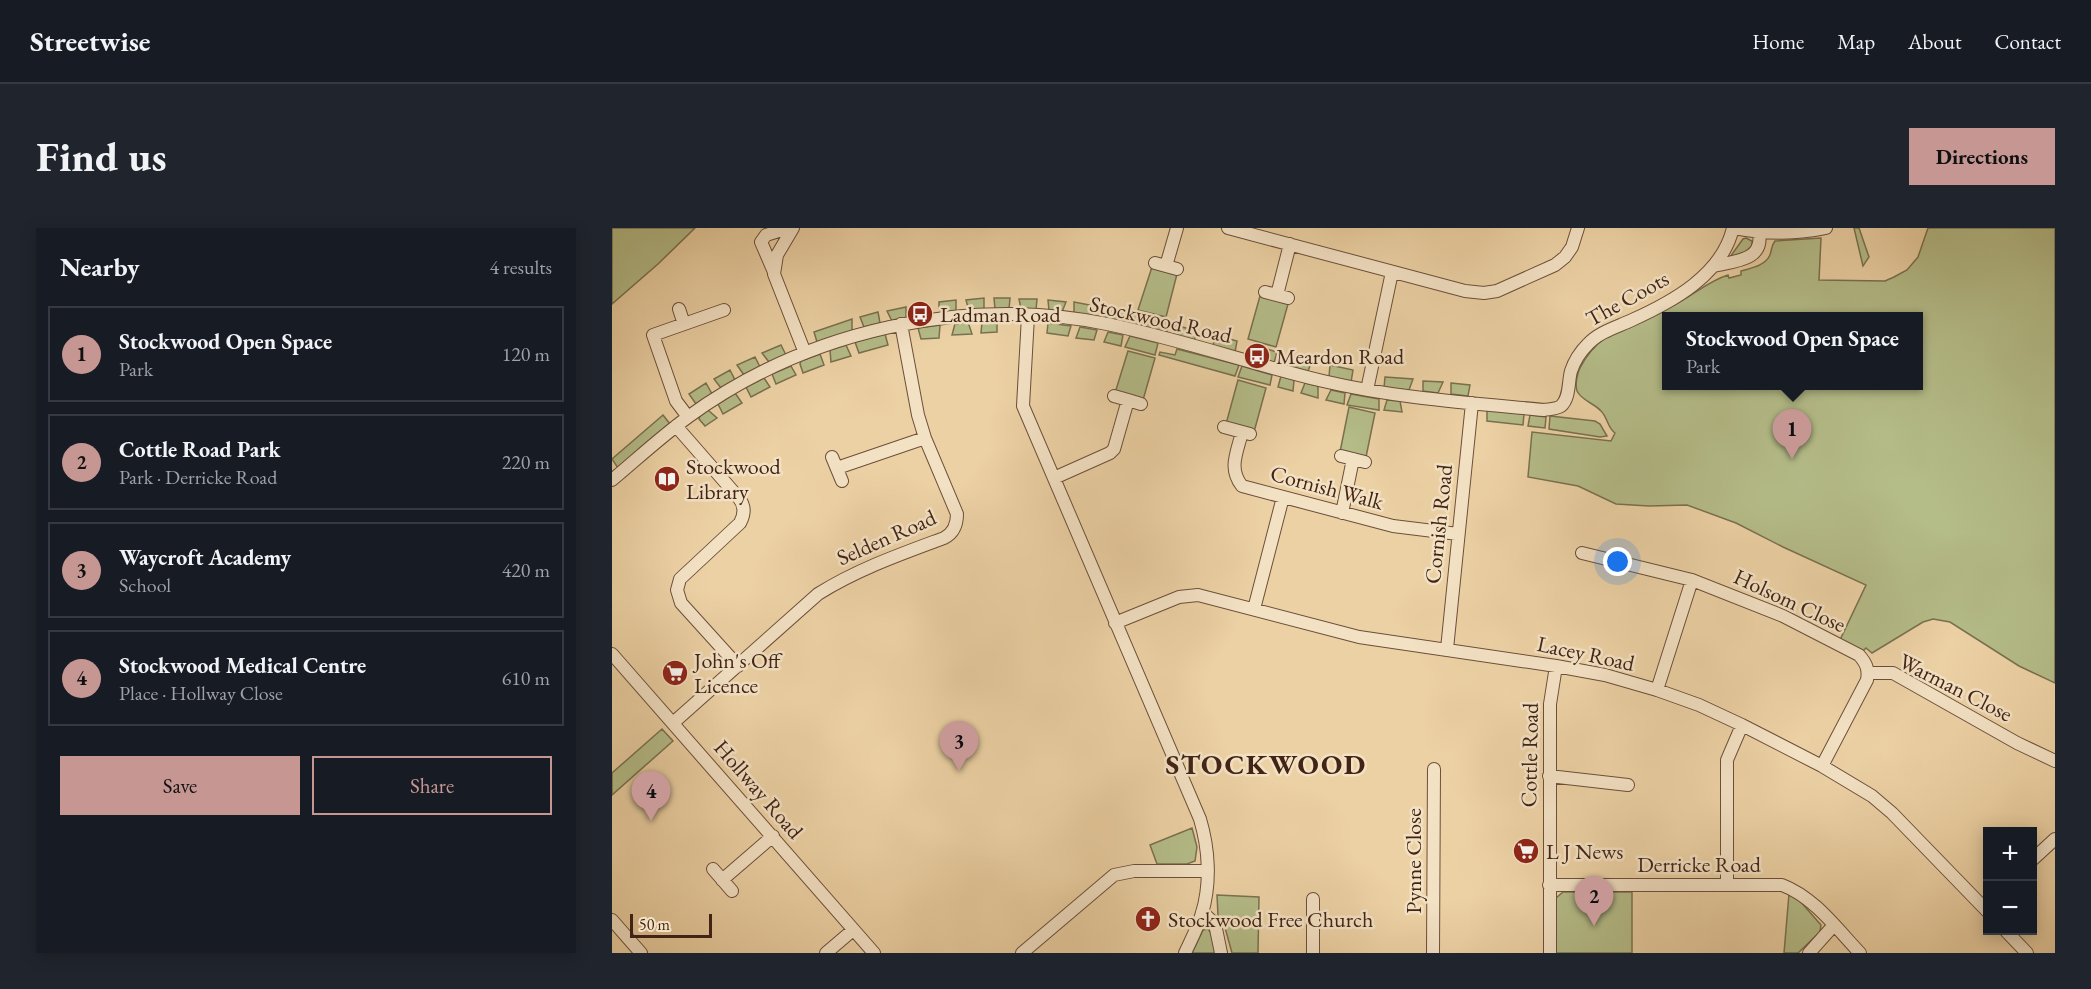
<!DOCTYPE html>
<meta charset="utf-8">
<style>
body{margin:0;font-family:"EB Garamond",serif;background:#20242c;color:#f1f3f6}
.controls{position:absolute;right:18px;bottom:18px;display:grid;overflow:hidden;border-radius:0px;box-shadow:0 3px 15px #0003}
.controls button{width:54px;height:54px;display:grid;place-items:center;padding:0;border:0;border-bottom:2px solid #363941;background:#171b24;color:#f1f3f6;font:30px sans-serif}
.scale{position:absolute;left:18px;bottom:15px;width:82px;box-sizing:border-box;padding-left:6px;border:3px solid #412416;border-top:0;font-size:16px;line-height:21px;white-space:nowrap;color:#412416;-webkit-text-stroke:4px #f3e1c4;paint-order:stroke}
.you{position:absolute;left:1006px;top:334px;width:21px;height:21px;margin:-15px;border:4px solid #fff;border-radius:50%;background:#1a73e8;box-shadow:0 0 0 9px #1a73e833}
.badge{display:grid;place-items:center;width:39px;height:39px;border-radius:50%;background:#c59692;color:#111;font-size:20px;font-weight:700}
.pin{position:absolute;translate:-50% -50px;filter:drop-shadow(0 2px 3px #0008)}
.pin::after{content:'';position:absolute;top:32px;width:21px;height:18px;background:inherit;clip-path:polygon(0 0,100% 0,50% 100%)}
.popup{position:absolute;left:1050px;top:84px;width:261px;height:78px;box-sizing:border-box;display:grid;place-content:center;border-radius:0px;background:#171b24;filter:drop-shadow(0 2px 4px #0005);font-size:20px;white-space:nowrap;color:#9ea1a6}
.popup b{font-size:22px;color:#f1f3f6}
.popup::after{content:'';position:absolute;left:50%;top:100%;margin-left:-12px;border:12px solid transparent;border-top-color:#171b24}
.list{margin:0;padding:0;list-style:none}
h2{display:flex;justify-content:space-between;align-items:center;height:78px;margin:0;padding:0 24px;font-size:26px}
h2 small{font-size:20px;font-weight:400;color:#9ea1a6}
.list li{display:grid;grid-template-columns:39px 1fr auto;gap:18px;align-items:center;box-sizing:border-box;height:96px;margin:0 12px 12px;padding:0 12px;border:2px solid #363941;border-radius:0px}
.list b{display:block;font-size:22px;white-space:nowrap}
.list p{margin:0;font-size:20px;white-space:nowrap;color:#9ea1a6}
.list em{font-size:20px;font-style:normal;color:#9ea1a6}
.actions{display:flex;gap:12px;padding:18px 24px}
.actions a{flex:1;padding:14px 0;border:2px solid #c59692;border-radius:0px;text-align:center;font-size:21px;color:#c59692}
.actions .main{background:#c59692;color:#111}
.map{position:relative;flex:none;width:1443px;height:725px;overflow:hidden;border-radius:0px}
header{display:flex;align-items:center;gap:36px;box-sizing:border-box;height:84px;padding:0 30px;background:#171b24;border-bottom:2px solid #363941}
header strong{font-size:28px}
nav{display:flex;gap:33px;margin-inline-start:auto;font-size:21px}
.intro{display:flex;align-items:center;justify-content:space-between;box-sizing:border-box;height:144px;padding:0 36px}
h1{margin:0;font-size:42px}
.button{padding:15px 27px;border-radius:0px;background:#c59692;color:#111;font-size:21px;font-weight:700}
main{display:flex;gap:36px;padding:0 36px}
aside{flex:1;background:#171b24;border-radius:0px;box-shadow:0 3px 15px #0003}
.map>svg:first-child{display:block}
.green{fill:#b4bc88;stroke:#7a704f;stroke-width:1.5;fill-rule:evenodd}
.lines{fill:none;stroke-linecap:round;stroke-linejoin:round}
.street-casing{stroke:#6c4f3a;stroke-width:14}
.street{stroke:#f3e1c4;stroke-width:12}
.labels{text-anchor:middle;stroke-width:5;stroke-linejoin:round;paint-order:stroke}
.street-label{font-size:22px;fill:#412416;stroke:#f3e1c4}
.poi-label{font-size:22px;fill:#412416;stroke:#f3e1c4;text-anchor:start}
.district-label{font-size:28px;font-weight:bold;letter-spacing:1.5px;fill:#412416;stroke:#f3e1c4}
</style>
<header>
<strong>Streetwise</strong>
<nav><a>Home</a><a>Map</a><a>About</a><a>Contact</a></nav>
</header>
<div class="intro"><h1>Find us</h1><a class="button">Directions</a></div>
<main>
<aside>
<h2>Nearby<small>4 results</small></h2>
<ul class="list">
<li><span class="badge">1</span><div><b>Stockwood Open Space</b><p>Park</p></div><em>120 m</em></li>
<li><span class="badge">2</span><div><b>Cottle Road Park</b><p>Park · Derricke Road</p></div><em>220 m</em></li>
<li><span class="badge">3</span><div><b>Waycroft Academy</b><p>School</p></div><em>420 m</em></li>
<li><span class="badge">4</span><div><b>Stockwood Medical Centre</b><p>Place · Hollway Close</p></div><em>610 m</em></li>
</ul>
<div class="actions"><a class="main">Save</a><a>Share</a></div>
</aside>
<div class="map">
<svg width="1443" height="725" viewBox="0 0 1443 725">
<rect width="100%" height="100%" fill="#ecd1a4"/>
<filter id="stains"><feTurbulence type="fractalNoise" baseFrequency=".00333" numOctaves="4"/><feColorMatrix values="0 0 0 0 .2 0 0 0 0 .09 0 0 0 0 .02 0 0 0 .5 -.17"/></filter>
<radialGradient id="worn" r=".72"><stop offset=".6" stop-color="#630" stop-opacity="0"/><stop offset="1" stop-color="#630" stop-opacity=".3"/></radialGradient>
<path class="green" d="M 0,0 L 83,0 L 46,36 L 0,76 Z
M 1242,0 L 1247,0 L 1257,29 L 1251,38 Z
M 1316,0 L 1443,0 L 1443,455 L 1407,438 L 1338,394 L 1321,391 L 1311,394 L 1260,425 L 1254,420 L 1250,424 L 1228,412 L 1254,357 L 1171,319 L 1124,295 L 1075,277 L 1037,278 L 1004,276 L 966,258 L 916,249 L 920,204 L 999,213 L 1003,205 C 995,199 996,190 989,183 C 982,175 970,173 965,163 C 963,156 965,146 968,140 C 988,100 1023,98 1060,78 C 1079,69 1096,53 1116,47 L 1117,50 L 1129,47 L 1129,43 C 1139,40 1153,38 1158,27 C 1160,21 1159,18 1163,13 L 1209,10 L 1207,52 L 1273,53 L 1282,49 L 1295,42 L 1306,29 ZM 1054,88 L 1306,88 L 1306,158 L 1054,158 Z
M 1134,10 L 1140,13 L 1140,18 L 1129,27 L 1118,29 L 1131,11 Z
M 540,39 L 565,46 L 554,89 L 526,82 Z
M 648,68 L 676,76 L 664,119 L 636,111 Z
M 372,70 L 372,82 L 357,83 L 354,72 Z
M 382,70 L 398,70 L 397,81 L 383,81 Z
M 407,71 L 425,71 L 424,82 L 409,81 Z
M 344,72 L 344,83 L 330,85 L 327,80 L 327,74 Z
M 436,72 L 454,74 L 450,84 L 437,83 Z
M 462,74 L 483,78 L 480,88 L 462,85 Z
M 294,79 L 294,91 L 280,93 L 275,83 Z
M 493,79 L 516,84 L 512,95 L 491,91 Z
M 266,84 L 268,95 L 252,99 L 248,89 Z
M 520,85 L 558,95 L 554,106 L 518,96 Z
M 240,91 L 240,103 L 205,114 L 202,104 Z
M 385,93 L 385,104 L 369,105 L 370,94 Z
M 356,94 L 360,106 L 340,107 L 343,96 Z
M 436,95 L 459,98 L 456,108 L 435,105 Z
M 328,97 L 327,110 L 309,111 L 306,100 Z
M 563,97 L 585,103 L 582,113 L 562,108 Z
M 468,99 L 485,102 L 482,112 L 464,110 Z
M 496,104 L 511,107 L 509,118 L 492,114 Z
M 273,106 L 276,117 L 247,125 L 243,114 Z
M 603,107 L 625,113 L 623,124 L 601,118 Z
M 518,108 L 546,115 L 543,127 L 513,119 Z
M 169,117 L 174,127 L 157,134 L 150,125 Z
M 234,117 L 239,128 L 219,134 L 218,122 Z
M 644,118 L 665,124 L 662,135 L 647,130 L 647,127 L 641,126 Z
M 565,121 L 627,137 L 623,148 L 547,127 L 548,124 L 563,127 Z
M 516,123 L 543,130 L 531,172 L 503,165 Z
M 208,126 L 212,137 L 191,145 L 188,136 L 189,133 Z
M 683,128 L 700,133 L 696,143 L 681,139 Z
M 143,129 L 148,139 L 132,147 L 125,137 Z
M 718,137 L 741,142 L 739,154 L 717,149 Z
M 179,138 L 184,147 L 164,156 L 160,146 Z
M 630,138 L 660,147 L 658,157 L 626,149 Z
M 118,142 L 123,152 L 109,160 L 102,151 Z
M 669,148 L 682,152 L 681,163 L 666,159 Z
M 773,149 L 801,151 L 797,162 L 772,160 Z
M 152,150 L 158,159 L 139,169 L 134,159 Z
M 626,152 L 654,160 L 642,204 L 614,196 Z
M 811,153 L 831,154 L 826,165 L 811,163 Z
M 94,155 L 100,166 L 84,176 L 77,166 Z
M 693,155 L 706,158 L 706,170 L 689,165 Z
M 839,155 L 858,157 L 856,168 L 839,166 Z
M 719,162 L 733,165 L 732,176 L 714,172 Z
M 123,165 L 130,175 L 111,186 L 106,176 Z
M 739,166 L 767,171 L 767,182 L 735,177 Z
M 775,172 L 788,173 L 790,184 L 772,182 Z
M 737,179 L 763,185 L 754,229 L 728,224 Z
M 96,182 L 105,190 L 93,198 L 87,191 L 88,188 Z
M 875,182 L 912,186 L 911,197 L 875,193 Z
M 51,187 L 58,196 L 6,240 L 0,231 Z
M 918,187 L 934,189 L 933,200 L 916,198 Z
M 938,188 L 983,193 L 988,196 L 995,208 L 988,209 L 937,201 Z
M 50,501 L 61,513 L 0,567 L 0,545 Z
M 580,600 L 585,619 L 583,633 L 575,636 L 545,636 L 538,617 Z
M 951,664 L 1020,664 L 1020,725 L 944,725 L 944,670 Z
M 1177,666 L 1188,673 L 1209,697 L 1208,704 L 1186,725 L 1172,725 Z
M 605,667 L 647,669 L 646,725 L 620,725 L 612,696 L 606,687 Z
M 596,701 L 599,705 L 605,725 L 580,725 L 591,702 Z"/>
<g class="lines">
<g class="street-casing">
<path id="street" d="M 181,0 L 165,27 L 162,46 L 193,125
M 616,0 L 853,63 L 872,65 L 885,63 L 943,37 L 953,29 L 960,19 L 966,0
M 1122,0 C 1154,6 1182,7 1214,0
M 543,35 L 565,41
M 554,38 L 565,0
M 1101,38 C 1122,33 1152,33 1147,5
M 162,44 L 149,14 L 154,7 L 176,0
M 653,64 L 676,70
M 665,67 L 678,16
M 67,81 L 72,96
M 416,88 L 411,178 L 588,591 C 597,621 599,655 590,685 C 586,699 579,712 573,725
M 755,162 L 780,44
M 502,168 L 516,172
M 76,189 L 64,173 L 41,107 L 112,82
M 64,198 L 126,269 C 133,277 133,286 128,295 L 68,351 L 65,362 L 69,375 L 126,438
M 612,199 L 638,206
M 630,204 C 625,225 616,240 630,258 L 781,298 L 846,306
M 729,228 L 753,234
M 220,229 L 230,253
M 225,240 L 313,210
M 442,250 L 498,225 L 502,221 L 516,172 L 529,176
M 0,252 C 25,231 50,208 76,189 C 194,103 352,67 495,96 C 568,111 639,136 711,153 C 783,170 858,175 932,182 C 938,181 945,181 949,178 C 958,170 956,154 959,143 C 962,134 969,123 976,116 C 987,104 1005,99 1020,92 C 1060,74 1110,47 1121,0
M 730,285 L 741,231
M 970,325 L 1080,352 L 1171,388 L 1247,427 C 1254,435 1257,441 1255,452 L 1210,538
M 642,381 L 671,269
M 503,395 L 567,369 L 586,367 L 747,409 L 944,438 L 993,447 L 1045,462 L 1087,477 L 1130,497 L 1210,538 L 1260,568 L 1280,585 L 1376,684
M 835,421 L 860,175
M 0,426 L 262,725
M 1256,445 L 1281,445 L 1405,515 L 1443,533
M 1045,462 L 1080,352
M 61,495 L 206,366 C 246,341 289,326 332,310 C 342,305 345,296 345,286 L 313,210 L 306,187 L 289,96
M 937,548 L 1016,557
M 1420,632 L 1443,611
M 101,641 L 120,663
M 110,652 L 161,608
M 937,657 L 1170,657 C 1202,669 1225,701 1248,725
M 1115,657 L 1115,532 L 1130,497
M 590,684 L 603,696 L 609,725
M 0,692 L 29,725
M 1393,702 L 1415,725
M 214,725 L 241,702
M 410,725 L 502,647 L 522,643 L 596,643
M 701,725 L 701,671
M 821,725 L 822,541
M 938,725 L 938,476 L 944,438
M 1197,725 L 1222,697"/>
</g>
<use href="#street" class="street"/>
</g>
<defs>
<g id="bus-disc" transform="scale(1.35)"><circle r="9.5" fill="#8f2418" stroke="#f3e1c4"/><path d="M-5-6H5V4H4V6H2V4H-2V6H-4V4H-5ZM-3.5-4V0h7V-4ZM-3.5 1.2v1.5H-2V1.2ZM2 1.2v1.5H3.5V1.2Z" fill="#fff"/></g>
<g id="library-disc" transform="scale(1.35)"><circle r="9.5" fill="#8f2418" stroke="#f3e1c4"/><path d="M-6-4Q-3-5.5-.7-3.5V5Q-3 3-6 4ZM6-4Q3-5.5 .7-3.5V5Q3 3 6 4Z" fill="#fff"/></g>
<g id="supermarket-disc" transform="scale(1.35)"><circle r="9.5" fill="#8f2418" stroke="#f3e1c4"/><path d="M-6-5.5h2.5l.6 2H6L4.5 2H-2.5L-4.4-4H-6ZM-1.5 3.2a1.3 1.3 0 1 0 .1 0ZM3 3.2a1.3 1.3 0 1 0 .1 0Z" fill="#fff"/></g>
<g id="church-disc" transform="scale(1.35)"><circle r="9.5" fill="#8f2418" stroke="#f3e1c4"/><path d="M-1.2-6h2.4v3.5h3.3v2.4h-3.3V6h-2.4V-.1h-3.3v-2.4h3.3Z" fill="#fff"/></g>
</defs>
<g fill-rule="evenodd">
<use href="#bus-disc" x="308" y="86"/>
<use href="#bus-disc" x="645" y="128"/>
<use href="#library-disc" x="55" y="251"/>
<use href="#supermarket-disc" x="63" y="445"/>
<use href="#supermarket-disc" x="914" y="623"/>
<use href="#church-disc" x="536" y="691"/>
</g>
<g class="labels">
<g class="street-label">
<text transform="translate(1015 70) rotate(-29)" y="8">The Coots</text>
<text transform="translate(549 91) rotate(13)" y="8">Stockwood Road</text>
<text transform="translate(715 259) rotate(15)" y="8">Cornish Walk</text>
<text transform="translate(826 296) rotate(-84)" y="8">Cornish Road</text>
<text transform="translate(274 309) rotate(-24)" y="8">Selden Road</text>
<text transform="translate(1178 372) rotate(25)" y="8">Holsom Close</text>
<text transform="translate(974 425) rotate(12)" y="8">Lacey Road</text>
<text transform="translate(1344 459) rotate(27)" y="8">Warman Close</text>
<text transform="translate(917 527) rotate(-89)" y="8">Cottle Road</text>
<text transform="translate(147 561) rotate(49)" y="8">Hollway Road</text>
<text transform="translate(801 633) rotate(-90)" y="8">Pynne Close</text>
<text x="1087" y="644">Derricke Road</text>
</g>
<g class="poi-label">
<text x="328" y="94">Ladman Road</text>
<text x="664" y="136">Meardon Road</text>
<text x="74" y="246">Stockwood<tspan x="74" dy="25">Library</tspan></text>
<text x="82" y="440">John's Off<tspan x="82" dy="25">Licence</tspan></text>
<text x="934" y="631">L J News</text>
<text x="556" y="699">Stockwood Free Church</text>
</g>
<g class="district-label">
<text x="654" y="546">STOCKWOOD</text>
</g>
</g>
<rect width="100%" height="100%" filter="url(#stains)"/>
<rect width="100%" height="100%" fill="url(#worn)"/>
</svg>
<div class="controls">
<button>+</button>
<button>−</button>
</div>
<div class="scale">50 m</div>
<div class="you"></div>
<div class="pin badge" style="left:1180px;top:231px">1</div>
<div class="popup"><b>Stockwood Open Space</b>Park</div>
<div class="pin badge" style="left:982px;top:698px">2</div>
<div class="pin badge" style="left:347px;top:543px">3</div>
<div class="pin badge" style="left:39px;top:593px">4</div>
</div>
</main>
